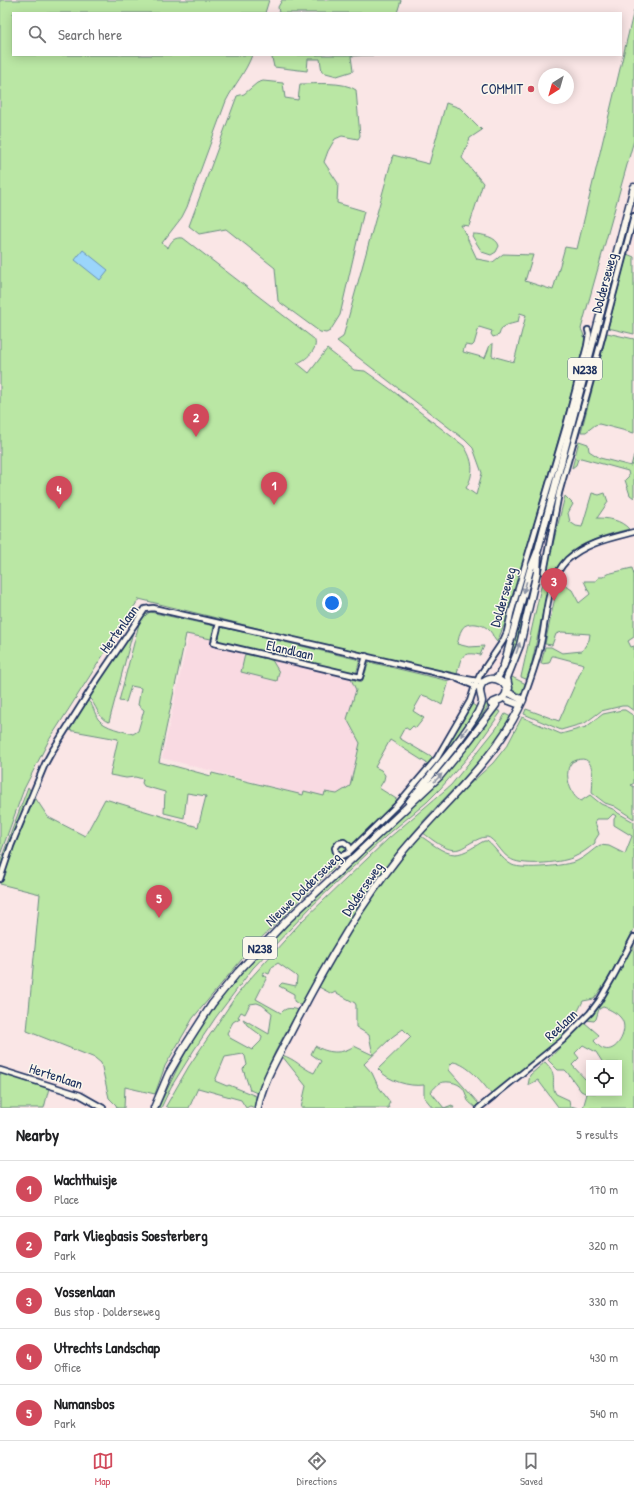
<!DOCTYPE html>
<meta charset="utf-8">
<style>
body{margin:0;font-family:"Patrick Hand",sans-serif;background:#f2f2f2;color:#202124}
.controls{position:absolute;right:12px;bottom:12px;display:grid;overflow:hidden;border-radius:0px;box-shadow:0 2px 10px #0003}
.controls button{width:36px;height:36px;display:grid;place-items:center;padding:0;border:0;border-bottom:1px solid #e0e0e0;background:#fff;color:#202124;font:20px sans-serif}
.compass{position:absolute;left:538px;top:68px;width:36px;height:36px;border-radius:50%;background:#fff;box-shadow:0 2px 10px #0003;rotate:217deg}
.you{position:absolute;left:332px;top:603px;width:14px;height:14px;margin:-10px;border:3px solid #fff;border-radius:50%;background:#1a73e8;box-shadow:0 0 0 6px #1a73e833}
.badge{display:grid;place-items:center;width:26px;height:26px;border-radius:50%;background:#d1495b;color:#fff;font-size:13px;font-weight:700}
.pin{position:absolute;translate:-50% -33px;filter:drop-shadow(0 1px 2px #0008)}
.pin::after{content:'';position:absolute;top:21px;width:14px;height:12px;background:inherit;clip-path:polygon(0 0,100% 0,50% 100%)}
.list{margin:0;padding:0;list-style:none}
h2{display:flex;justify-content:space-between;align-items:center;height:52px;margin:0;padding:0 16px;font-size:17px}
h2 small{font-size:13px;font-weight:400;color:#757577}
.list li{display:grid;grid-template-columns:26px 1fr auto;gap:12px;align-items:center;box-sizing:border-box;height:56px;padding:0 16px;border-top:1px solid #e0e0e0}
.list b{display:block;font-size:15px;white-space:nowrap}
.list p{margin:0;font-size:13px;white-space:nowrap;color:#757577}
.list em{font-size:13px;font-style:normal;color:#757577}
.icon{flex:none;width:22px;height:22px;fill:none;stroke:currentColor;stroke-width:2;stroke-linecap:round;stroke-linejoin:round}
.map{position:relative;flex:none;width:634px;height:1108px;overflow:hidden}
.search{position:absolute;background:#fff;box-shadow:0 2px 10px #0003;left:12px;right:12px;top:12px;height:44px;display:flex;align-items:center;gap:10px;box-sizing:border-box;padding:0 14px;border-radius:0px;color:#757577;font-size:15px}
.sheet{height:332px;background:#fff}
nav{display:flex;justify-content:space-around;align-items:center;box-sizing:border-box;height:56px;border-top:1px solid #e0e0e0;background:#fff;font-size:11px;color:#757577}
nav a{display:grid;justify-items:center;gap:2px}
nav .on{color:#d1495b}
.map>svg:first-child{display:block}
.built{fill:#f9dae2}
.green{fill:#bae7a4;stroke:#6a8b81;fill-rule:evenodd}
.water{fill:#9bd5fb;stroke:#6893bc}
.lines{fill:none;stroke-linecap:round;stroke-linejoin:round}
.minor-casing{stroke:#1b2f5e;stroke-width:8}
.major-casing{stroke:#1b2f5e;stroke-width:9}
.minor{stroke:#fbf7ec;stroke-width:4.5}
.major{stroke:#fbf7ec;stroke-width:6}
.oneway{fill:#8b93a5}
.poi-dot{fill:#d1495b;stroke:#fbf7ec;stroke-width:1.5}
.labels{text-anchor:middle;stroke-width:3;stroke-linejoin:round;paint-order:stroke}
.shield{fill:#fbf7ec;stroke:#5e6b89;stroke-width:1}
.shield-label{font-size:13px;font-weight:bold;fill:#1b2f5e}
.poi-label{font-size:14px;fill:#1b2f5e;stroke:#fbf7ec;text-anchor:end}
.street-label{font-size:14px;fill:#1b2f5e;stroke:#fbf7ec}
</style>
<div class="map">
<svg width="634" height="1108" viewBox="0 0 634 1108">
<rect width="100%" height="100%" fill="#fae6e6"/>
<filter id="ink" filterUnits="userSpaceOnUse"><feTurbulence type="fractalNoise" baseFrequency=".025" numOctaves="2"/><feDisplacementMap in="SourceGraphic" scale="8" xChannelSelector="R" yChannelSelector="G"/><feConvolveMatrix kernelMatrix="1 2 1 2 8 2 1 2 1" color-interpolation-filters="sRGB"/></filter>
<g filter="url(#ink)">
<path class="built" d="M 190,629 L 376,676 L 351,787 L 336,798 L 296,793 L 162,758 Z"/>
<path class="green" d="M 0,0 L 269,0 L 265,13 L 13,13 L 13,55 L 252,55 C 246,72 234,85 226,101 L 187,207 L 182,217 L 162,243 L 168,248 C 171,241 174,237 183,238 L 314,339 C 320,348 305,361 297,363 L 309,373 L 327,349 L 354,370 L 365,371 L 389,388 L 464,446 C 473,460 475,473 466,488 L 476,495 L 482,473 L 473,448 L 465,440 L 337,341 L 343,337 L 393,155 L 429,164 L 446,103 L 460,108 L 482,130 L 470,138 L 462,158 L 483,183 L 469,226 L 461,225 L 477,259 L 493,262 L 503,254 L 533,255 L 525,281 L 553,290 L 565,247 L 577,249 L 634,10 L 634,140 L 581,329 L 583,333 L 585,341 L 564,420 L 506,621 L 497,642 C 493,638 493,634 490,631 C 485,624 467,620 462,629 C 459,633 459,640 457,644 L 469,647 L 484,646 L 480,655 C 461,651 461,657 457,674 L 428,670 L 139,599 L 49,740 L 24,789 L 0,855 ZM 520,313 L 526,315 L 514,362 L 492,356 L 493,344 L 491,344 L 490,345 L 485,358 L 463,352 L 465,345 L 472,346 L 474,344 L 479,327 L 492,331 L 491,334 L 493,337 L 499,335 C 502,324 509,325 518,322 Z
M 282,0 L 401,0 L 397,13 L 279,13 L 278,7 Z
M 273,55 L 373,55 L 351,56 L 353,71 L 337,76 L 322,72 L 320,59 L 308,59 L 307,71 L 274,67 L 272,58 Z
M 263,81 L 283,83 L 285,98 L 298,100 L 300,84 C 315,84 344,81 356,90 L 360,136 L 358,139 L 342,136 L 335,139 L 328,151 L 324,162 L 338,183 L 337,203 L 364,211 L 340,315 L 330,331 L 326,333 L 320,332 L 278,301 L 275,268 L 226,229 L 199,234 L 189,226 L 237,96 L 244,94 L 257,83 Z
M 473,234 C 482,234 497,237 499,246 L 496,252 L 491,255 L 482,252 L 472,236 Z
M 627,254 L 634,257 L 634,334 L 608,328 Z
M 607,333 L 634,339 L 634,433 L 599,424 L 595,425 L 586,432 L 581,432 Z
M 579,441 L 588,444 L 589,451 L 600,458 L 631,466 L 634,455 L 634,498 L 630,495 L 625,480 L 629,476 L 628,471 L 581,458 L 578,459 L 576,465 L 572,468 Z
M 592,493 L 599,495 L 605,493 L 608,502 L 597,518 C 609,518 621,520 629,529 C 591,539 583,541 557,572 L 555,574 L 550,573 L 548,570 L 549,560 L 565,496 L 573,504 L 568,513 L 570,522 L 576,526 L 582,527 Z
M 632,568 L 634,575 L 634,637 L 628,641 L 631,647 L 634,646 L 634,711 L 627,706 L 622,706 L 601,711 L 585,723 L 561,730 L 524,714 L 526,709 L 559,721 L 584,664 L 554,656 L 552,656 L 549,663 L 541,664 L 545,647 L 551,647 L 562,653 L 582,651 L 589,640 L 590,634 L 562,632 L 556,634 L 552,645 L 545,644 L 557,588 L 560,582 L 572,590 L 579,603 L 590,594 L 584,581 L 596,581 L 599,577 L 603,577 L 607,574 Z
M 533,569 L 517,642 L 505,678 L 501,676 Z
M 543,578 L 548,583 L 548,589 L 528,680 L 521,677 Z
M 150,612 L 214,626 L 211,639 L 186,634 L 159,762 L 211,776 L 212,773 L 303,795 L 304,791 L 324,796 L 325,792 L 337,794 L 350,786 L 360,743 L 347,719 L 356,690 L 351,679 L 362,682 L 369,662 L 449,681 L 442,705 L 428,697 L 422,695 L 413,711 L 424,718 L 416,728 L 413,726 L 409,730 L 405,727 L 399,738 L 433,758 L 428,764 L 390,740 L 375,767 L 381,770 L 385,775 L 384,780 L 379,788 L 398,800 L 333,868 L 252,947 L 193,1018 L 165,1066 L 155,1094 L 125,1087 L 124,1108 L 117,1108 L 116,1105 L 109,1098 L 101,1063 L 95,1058 L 27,1031 L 40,894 L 0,884 L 0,862 L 28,787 L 48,817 L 85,836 L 105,799 L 198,827 L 206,796 L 187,793 L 184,818 L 164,813 L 165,792 L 144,786 L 142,783 L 143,779 L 135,777 L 126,778 L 110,775 L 118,739 L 68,730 L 87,700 C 94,705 94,713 98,719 C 105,728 123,731 133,734 L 138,731 L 144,710 L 138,705 L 141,688 L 131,686 L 126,702 L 119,701 L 140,620 L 143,617 Z
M 221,627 L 360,660 L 356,674 L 218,641 Z
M 133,632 L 109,722 C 98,720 97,704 88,697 Z
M 245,654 L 272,660 L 279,672 L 277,681 L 241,672 Z
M 510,676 L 526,684 L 522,695 L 514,694 L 513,692 Z
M 484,702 L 489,705 L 463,744 L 437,775 L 431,779 L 461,739 Z
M 472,704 L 478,708 L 433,769 L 433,766 L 460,726 Z
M 495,709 L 501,712 L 475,749 L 440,789 L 427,802 L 386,836 L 333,886 L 311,907 L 253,968 L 216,1017 L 194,1050 L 171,1087 L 161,1108 L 158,1108 L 182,1059 L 199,1029 L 237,977 L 301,909 L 434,785 L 461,756 Z
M 622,710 L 625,710 L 634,716 L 634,783 L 631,785 L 634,787 L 634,819 L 614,806 L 605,803 L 592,793 C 593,778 596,750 572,762 C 570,765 568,767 568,771 C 566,779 572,798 581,801 L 590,795 L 601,804 L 615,810 L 618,813 L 634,822 L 634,929 L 608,979 L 594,999 L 583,1001 L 578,1011 L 567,1021 L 564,1036 L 492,1095 C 483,1083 468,1064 453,1062 L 450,1065 L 449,1070 L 479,1104 L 475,1107 C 465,1099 469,1102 465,1092 C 462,1083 448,1080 440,1083 C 437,1085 433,1089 431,1092 L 444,1108 L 452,1105 L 454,1108 L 433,1108 L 424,1097 L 424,1085 C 409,1087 388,1081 378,1069 L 411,1037 L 403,1029 L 392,1037 L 364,1064 L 372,1073 L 378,1086 L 390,1102 L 388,1106 L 389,1108 L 301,1108 L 306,1086 L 282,1056 L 282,1055 C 295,1059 302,1068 314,1073 L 321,1061 L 311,1054 L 315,1046 C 328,1053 341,1055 354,1046 L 373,1055 L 369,1035 L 356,1027 L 356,1005 L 355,1003 L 335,992 L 332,994 L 319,987 L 348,934 L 376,890 L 419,835 C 429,841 443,854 455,854 C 465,854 476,845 484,841 L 487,841 C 496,848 501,859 512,865 C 523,870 565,866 577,861 C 586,857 592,850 600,845 L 609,846 L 625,854 L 632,836 L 614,825 L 614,819 L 616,816 L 613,814 L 608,819 L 597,819 L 595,822 L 599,834 L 595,840 L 595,843 C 588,849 581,854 572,858 C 559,863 520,867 509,858 C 502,854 494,838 487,837 C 481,837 477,840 472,842 C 468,844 463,848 459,849 C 447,853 432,839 423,833 L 459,794 L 493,763 L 508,744 L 522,717 L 561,734 L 586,727 L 603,714 Z
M 505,714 L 511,717 C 486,762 445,794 413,833 C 368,886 334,946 301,1006 L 294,1001 L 294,994 L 279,986 L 282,983 L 296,986 L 297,977 L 295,975 L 278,963 L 272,967 L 269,974 L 264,972 L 262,975 L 267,977 L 256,999 L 281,1013 C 286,1007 291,1008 298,1010 L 275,1052 L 257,1093 L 250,1090 L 243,1069 L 247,1065 L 245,1056 L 243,1054 L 225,1057 L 215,1081 L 227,1086 L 229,1085 L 256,1096 L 255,1108 L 250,1106 L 246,1108 L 241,1100 L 198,1088 L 189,1108 L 169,1108 L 166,1106 L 189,1066 L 236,996 L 248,981 L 302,921 L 389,838 L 451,785 L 496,729 ZM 257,1003 L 262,1005 L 272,1013 L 269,1034 L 243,1019 L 247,1025 L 262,1036 L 261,1041 L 252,1050 L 230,1038 L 227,1033 L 233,1022 L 240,1018 L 238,1017 L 241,1012 L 245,1014 L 250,1004 Z
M 634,943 L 634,1108 L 583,1108 L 587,1094 L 581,1091 L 567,1072 L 565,1070 L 558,1070 L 548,1060 L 584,1022 L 599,1035 L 594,1041 C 597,1044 600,1048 604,1049 C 617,1053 627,1032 623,1022 C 621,1015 610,1009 603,1007 L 599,1009 L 596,1019 L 594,1021 L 586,1020 L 619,973 ZM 583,1045 L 596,1052 L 603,1063 L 619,1063 L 619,1093 L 589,1093 L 589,1079 L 585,1079 L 572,1065 L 579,1058 L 575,1053 Z
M 545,1062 C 560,1077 549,1082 556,1094 L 569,1100 L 570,1106 L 578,1108 L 559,1108 L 538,1080 L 528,1085 L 530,1075 Z
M 0,1073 L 49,1088 L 44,1108 L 0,1108 Z"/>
<path class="water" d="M 83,250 L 108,270 L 100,280 L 75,260 Z"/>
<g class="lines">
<g class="minor-casing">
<path id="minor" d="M 555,580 L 547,576 L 544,572 L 559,493 L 590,383 L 634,216
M 219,623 L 214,643 L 360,677 L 366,656
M 458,679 L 477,687
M 523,700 C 529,683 536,665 540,647 C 547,620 545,582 567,560 C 585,543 611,538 634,532
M 350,850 L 349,846 L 344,842 L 339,843 L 335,848 L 336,852 L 341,856 L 348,853 L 397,805 L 437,758 L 470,701 L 475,686 L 480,675 L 503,641 L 507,632 L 511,613 L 565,430 L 587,346 L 589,334 L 588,330
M 0,879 L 11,846 L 45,764 L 51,753 L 97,680 L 145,609 L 153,608 L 175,613 L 455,677 L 483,682
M 0,1070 L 80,1095 L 103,1108
M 479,1108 L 563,1040 L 590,1013 L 599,1001 L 614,975 L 634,937"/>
</g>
<g class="major-casing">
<path id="major" d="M 497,679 L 504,665 L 530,570 L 538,550 L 634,187
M 509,688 L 507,678 L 520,645 L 537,572 L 538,556
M 507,700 L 520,705
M 409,802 C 432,773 459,744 478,712 C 479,709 482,705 482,701 C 481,694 478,690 482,684 C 492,671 514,685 504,697 C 501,701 495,700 491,704
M 154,1108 L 169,1073 L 183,1049 L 212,1004 L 238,972 L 285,922 L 440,776 L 464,747 L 496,705
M 258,1108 C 262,1081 281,1052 293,1028 C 323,969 358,908 399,856 C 440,805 496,761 523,700 L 507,692"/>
</g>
<use href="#minor" class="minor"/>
<use href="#major" class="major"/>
</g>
<defs><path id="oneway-solid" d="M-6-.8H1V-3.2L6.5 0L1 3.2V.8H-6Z"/></defs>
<g class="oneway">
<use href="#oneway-solid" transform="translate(525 587) rotate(106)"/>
<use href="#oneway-solid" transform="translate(518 648) rotate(-71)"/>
<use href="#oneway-solid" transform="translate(464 732) rotate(125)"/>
<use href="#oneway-solid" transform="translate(438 778) rotate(-46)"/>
</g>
</g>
<circle class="poi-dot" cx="531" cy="89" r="4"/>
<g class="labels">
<g class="shield">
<rect x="568" y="358" width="34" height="22" rx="3"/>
<rect x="243" y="937" width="34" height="22" rx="3"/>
</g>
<g class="shield-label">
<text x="585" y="374">N238</text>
<text x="260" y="953">N238</text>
</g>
<g class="poi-label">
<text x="523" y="94">COMMIT</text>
</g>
<g class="street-label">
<text transform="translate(604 283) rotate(-75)" y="5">Dolderseweg</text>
<text transform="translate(503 597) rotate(-74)" y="5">Dolderseweg</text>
<text transform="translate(119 629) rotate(-54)" y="5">Hertenlaan</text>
<text transform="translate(290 650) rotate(13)" y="5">Elandlaan</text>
<text transform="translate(303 889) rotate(-44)" y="5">Nieuwe Dolderseweg</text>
<text transform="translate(362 889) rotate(-56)" y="5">Dolderseweg</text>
<text transform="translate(561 1025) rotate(-43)" y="5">Reelaan</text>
<text transform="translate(56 1076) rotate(18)" y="5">Hertenlaan</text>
</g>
</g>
</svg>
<div class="controls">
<button><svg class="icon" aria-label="locate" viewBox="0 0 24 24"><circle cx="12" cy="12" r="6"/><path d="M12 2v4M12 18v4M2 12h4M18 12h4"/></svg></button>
</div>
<svg class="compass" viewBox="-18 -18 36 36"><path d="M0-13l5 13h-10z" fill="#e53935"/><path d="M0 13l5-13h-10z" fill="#757577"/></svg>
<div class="you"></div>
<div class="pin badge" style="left:274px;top:505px">1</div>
<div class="pin badge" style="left:196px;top:437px">2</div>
<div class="pin badge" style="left:554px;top:601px">3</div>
<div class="pin badge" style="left:59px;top:509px">4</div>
<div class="pin badge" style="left:159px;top:918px">5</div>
<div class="search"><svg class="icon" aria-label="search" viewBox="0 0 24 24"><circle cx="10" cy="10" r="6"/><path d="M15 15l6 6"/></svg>Search here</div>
</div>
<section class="sheet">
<h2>Nearby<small>5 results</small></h2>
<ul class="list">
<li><span class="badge">1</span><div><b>Wachthuisje</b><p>Place</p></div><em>170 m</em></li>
<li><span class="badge">2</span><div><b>Park Vliegbasis Soesterberg</b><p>Park</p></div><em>320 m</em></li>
<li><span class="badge">3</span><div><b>Vossenlaan</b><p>Bus stop · Dolderseweg</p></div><em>330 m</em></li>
<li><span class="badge">4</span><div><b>Utrechts Landschap</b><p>Office</p></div><em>430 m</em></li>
<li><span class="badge">5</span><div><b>Numansbos</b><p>Park</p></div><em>540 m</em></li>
</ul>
</section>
<nav>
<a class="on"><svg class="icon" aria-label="map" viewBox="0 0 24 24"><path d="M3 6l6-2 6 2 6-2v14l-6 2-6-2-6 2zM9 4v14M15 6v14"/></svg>Map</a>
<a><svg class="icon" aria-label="directions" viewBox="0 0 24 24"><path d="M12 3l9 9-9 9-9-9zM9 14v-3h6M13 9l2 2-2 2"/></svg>Directions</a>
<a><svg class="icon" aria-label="saved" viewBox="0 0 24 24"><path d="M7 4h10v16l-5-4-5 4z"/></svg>Saved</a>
</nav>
